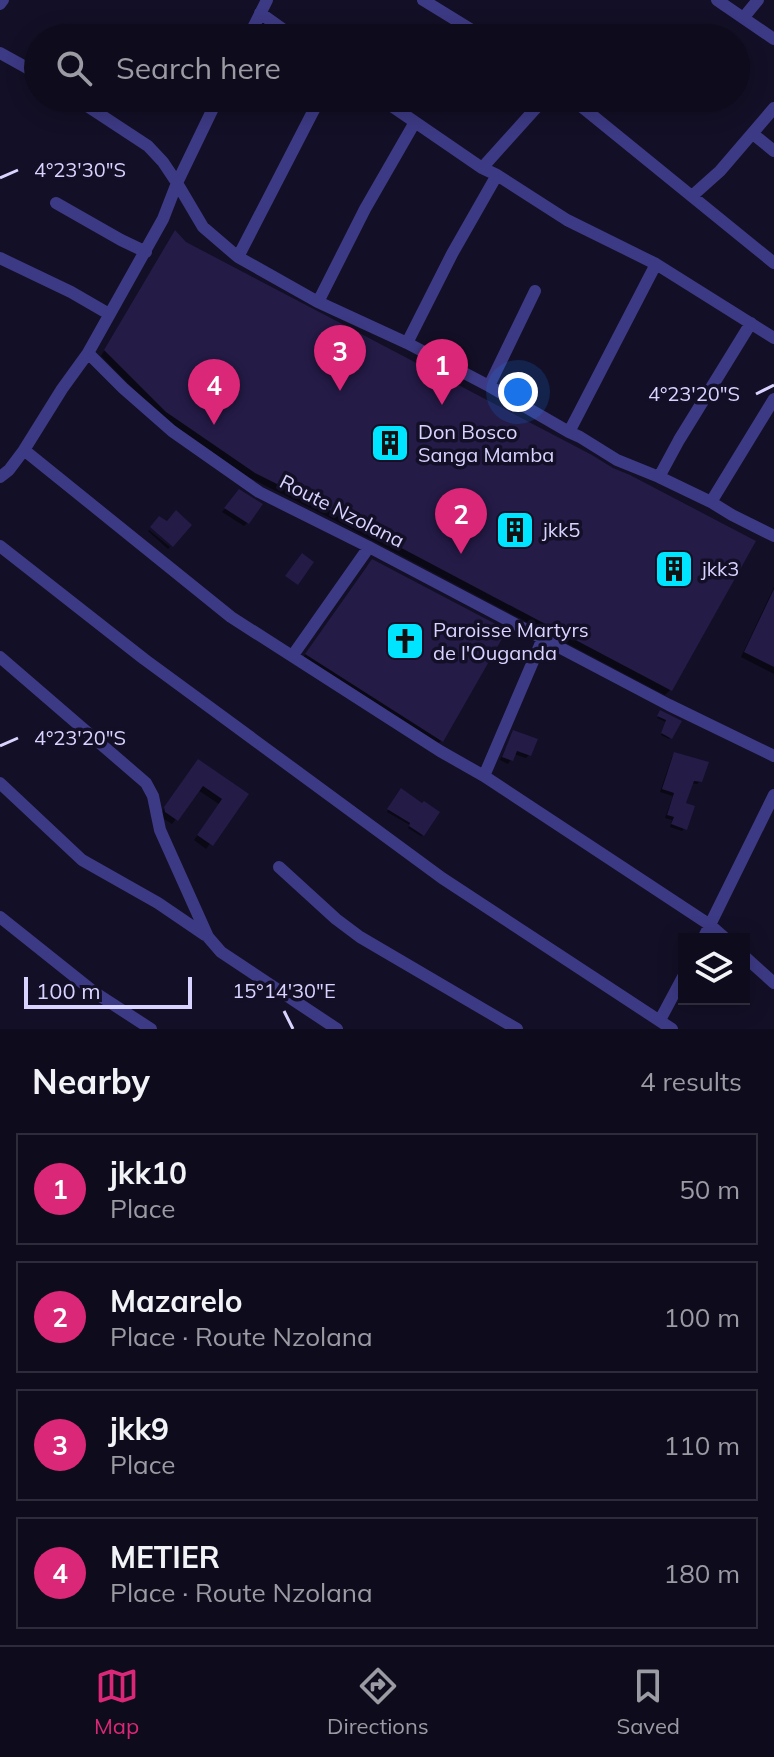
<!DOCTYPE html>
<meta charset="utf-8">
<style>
body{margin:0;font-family:Mulish,sans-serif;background:#171425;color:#f1f3f6}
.controls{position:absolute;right:24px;bottom:24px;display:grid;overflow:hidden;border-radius:0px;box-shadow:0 4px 20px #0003}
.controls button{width:72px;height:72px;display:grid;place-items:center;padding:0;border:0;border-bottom:2px solid #2e2b3b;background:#0e0b1c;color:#f1f3f6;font:40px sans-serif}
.scale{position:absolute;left:24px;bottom:20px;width:168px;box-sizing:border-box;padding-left:8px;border:4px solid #d9d4ff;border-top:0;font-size:22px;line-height:28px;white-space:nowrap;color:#d9d4ff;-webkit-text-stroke:6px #130f26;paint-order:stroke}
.you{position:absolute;left:518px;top:392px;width:28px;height:28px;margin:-20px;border:6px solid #fff;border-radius:50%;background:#1a73e8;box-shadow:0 0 0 12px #1a73e833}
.badge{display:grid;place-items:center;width:52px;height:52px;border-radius:50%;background:#db2777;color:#fff;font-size:26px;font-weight:700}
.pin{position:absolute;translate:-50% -66px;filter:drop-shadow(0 2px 4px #0008)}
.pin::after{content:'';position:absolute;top:42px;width:28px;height:24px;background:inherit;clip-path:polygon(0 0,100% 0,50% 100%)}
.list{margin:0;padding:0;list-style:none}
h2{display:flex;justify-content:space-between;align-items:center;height:104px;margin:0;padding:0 32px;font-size:34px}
h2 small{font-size:26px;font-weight:400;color:#9b9ba3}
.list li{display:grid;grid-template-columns:52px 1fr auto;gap:24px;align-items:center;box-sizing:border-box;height:112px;margin:0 16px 16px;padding:0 16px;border:2px solid #2e2b3b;border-radius:0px}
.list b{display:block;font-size:30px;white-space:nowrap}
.list p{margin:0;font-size:26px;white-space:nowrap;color:#9b9ba3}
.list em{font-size:26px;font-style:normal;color:#9b9ba3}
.icon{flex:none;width:44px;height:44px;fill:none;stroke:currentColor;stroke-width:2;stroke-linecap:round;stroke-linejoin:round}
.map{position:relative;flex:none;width:774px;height:1029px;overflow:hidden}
.search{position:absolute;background:#0e0b1c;box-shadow:0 4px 20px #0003;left:24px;right:24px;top:24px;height:88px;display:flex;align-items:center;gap:20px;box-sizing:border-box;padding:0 28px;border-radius:44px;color:#9b9ba3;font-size:30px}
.sheet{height:616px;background:#0e0b1c}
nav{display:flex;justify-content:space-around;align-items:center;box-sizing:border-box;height:112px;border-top:2px solid #2e2b3b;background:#0e0b1c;font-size:22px;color:#9b9ba3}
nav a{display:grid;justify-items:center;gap:4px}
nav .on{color:#db2777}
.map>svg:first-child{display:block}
.shadow{fill:#0007}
.building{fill:#241b47}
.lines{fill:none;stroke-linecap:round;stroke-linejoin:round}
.minor{stroke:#3d3a85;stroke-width:12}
.ticks{fill:none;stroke:#d9d4ff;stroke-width:3}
.labels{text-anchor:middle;stroke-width:7;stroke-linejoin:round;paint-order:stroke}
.poi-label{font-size:20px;fill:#d9d4ff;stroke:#130f26;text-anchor:start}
.street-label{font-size:20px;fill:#d9d4ff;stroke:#130f26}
.ticks-label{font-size:20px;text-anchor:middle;fill:#d9d4ff;stroke:#130f26;stroke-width:7;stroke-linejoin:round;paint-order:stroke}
</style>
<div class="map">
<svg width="774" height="1029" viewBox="0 0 774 1029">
<rect width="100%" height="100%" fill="#130f26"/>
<path class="shadow" d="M 171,238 L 184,243 L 753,542 L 670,690 L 665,695 L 334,520 L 250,478 L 161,417 L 101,356 Z
M 240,492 L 247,523 L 244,526 L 222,512 Z
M 149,530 L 170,547 L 168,549 L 148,531 Z
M 367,566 L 504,630 L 441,741 L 436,745 L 302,659 Z
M 774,587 L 774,674 L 741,657 Z
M 659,715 L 679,722 L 669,739 L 661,735 L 666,722 L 657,718 Z
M 514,732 L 529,755 L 526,758 L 514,754 L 508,764 L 500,760 L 511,736 Z
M 675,754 L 700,781 L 697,784 L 691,783 L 684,804 L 685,828 L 682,831 L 670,827 L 672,820 L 665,818 L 673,796 L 660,792 L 672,757 Z
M 194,766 L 246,794 L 206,849 L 194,840 L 219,804 L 198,790 L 172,824 L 161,817 L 161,813 Z
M 399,792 L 423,835 L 421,836 L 408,828 L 410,825 L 387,812 Z"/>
<path class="building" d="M 175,230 L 186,242 L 592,455 L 613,468 L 630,475 L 756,541 L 672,691 L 339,515 L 255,473 L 166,412 L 104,350 Z
M 239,489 L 263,504 L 249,524 L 224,508 Z
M 176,510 L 192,525 L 173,547 L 150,527 L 159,516 L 167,521 Z
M 302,553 L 314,562 L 298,585 L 285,576 Z
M 372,559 L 507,630 L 443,742 L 305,654 Z
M 774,589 L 774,667 L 744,652 Z
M 660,710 L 682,721 L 672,739 L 661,733 L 666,720 L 657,716 Z
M 513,730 L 538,739 L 531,756 L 517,751 L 513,761 L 502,757 Z
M 674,752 L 709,762 L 702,782 L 694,781 L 686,803 L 695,806 L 687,830 L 671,824 L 674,817 L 667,815 L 674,793 L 662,789 Z
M 198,759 L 249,794 L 213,846 L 197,835 L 222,799 L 203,786 L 178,821 L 165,812 L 164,807 Z
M 401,788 L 422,803 L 424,801 L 440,812 L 424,836 L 409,826 L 410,823 L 387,809 Z"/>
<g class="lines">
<path class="minor" d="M 423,0 L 485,38
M 717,0 L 774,39
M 0,4 L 3,0
M 260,13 L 295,38
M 744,17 L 758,0
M 248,38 L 267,0
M 0,53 L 38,74
M 75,98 L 148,146 L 163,162 L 177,183 L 203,227 L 238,257 L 318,302 L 407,343 L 489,386 L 569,432 L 580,437 L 617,460 L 659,477 L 711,502 L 732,515 L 774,536
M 380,98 L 482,168 L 497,175 L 567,220 L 656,264 L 774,338
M 571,98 L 774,263
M 753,134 L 774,151
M 482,168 L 545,98
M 692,196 L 720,171 L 774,108
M 56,203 L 121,240 L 146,252
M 238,257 L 320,98
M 0,258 L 71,292 L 109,314
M 318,302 L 365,209 L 415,122
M 407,343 L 452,254 L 497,175
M 88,353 L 123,388 L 172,431 L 259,492 L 369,547 L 669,705 L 774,756
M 489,386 L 535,291
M 569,432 L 656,264
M 24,450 L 231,617 L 440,751 L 484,776 L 710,925 L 726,939
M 0,477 L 9,470 L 24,450 L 62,389 L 88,353 L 163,219 L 177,183 L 218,98
M 659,477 L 679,440 L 751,323
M 711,502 L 774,399
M 0,546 L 144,659 L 442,878 L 672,1029
M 293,655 L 369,547
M 0,657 L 146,783 L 153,796 L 160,830 L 208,937 L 221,952 L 337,1029
M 484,776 L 543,638
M 0,783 L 82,860 L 158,903 L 205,935
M 279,867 L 336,919 L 360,937 L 517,1029
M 0,917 L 94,992 L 151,1029
M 703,939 L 774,795
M 744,956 L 774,983
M 660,1020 L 684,975"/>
</g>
<path class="ticks" d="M 0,178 L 18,170M 756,394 L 774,385M 0,746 L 18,738M 284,1011 L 293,1029"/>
<defs>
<g id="building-square" transform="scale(2)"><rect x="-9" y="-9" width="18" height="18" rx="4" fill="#00e5ff" stroke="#130f26"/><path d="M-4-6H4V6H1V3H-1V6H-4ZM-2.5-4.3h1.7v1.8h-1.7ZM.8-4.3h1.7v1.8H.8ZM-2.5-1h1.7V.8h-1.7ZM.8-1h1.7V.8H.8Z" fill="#111"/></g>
<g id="church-square" transform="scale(2)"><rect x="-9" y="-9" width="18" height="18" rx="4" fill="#00e5ff" stroke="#130f26"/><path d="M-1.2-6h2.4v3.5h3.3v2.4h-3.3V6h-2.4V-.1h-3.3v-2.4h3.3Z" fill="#111"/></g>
</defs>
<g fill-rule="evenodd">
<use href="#building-square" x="390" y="443"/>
<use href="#building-square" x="515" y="530"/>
<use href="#building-square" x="674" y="569"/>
<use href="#church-square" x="405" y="641"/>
</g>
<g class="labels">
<g class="poi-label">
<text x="418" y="439">Don Bosco<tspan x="418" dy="23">Sanga Mamba</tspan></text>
<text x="543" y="537">jkk5</text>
<text x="702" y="576">jkk3</text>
<text x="433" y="637">Paroisse Martyrs<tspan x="433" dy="23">de l'Ouganda</tspan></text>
</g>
<g class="street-label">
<text transform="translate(342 511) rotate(27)" y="7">Route Nzolana</text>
</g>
</g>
<g class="ticks-label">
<text x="80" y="177">4°23'30"S</text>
<text x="694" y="401">4°23'20"S</text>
<text x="80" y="745">4°23'20"S</text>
<text x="284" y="998">15°14'30"E</text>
</g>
</svg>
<div class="controls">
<button><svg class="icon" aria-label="layers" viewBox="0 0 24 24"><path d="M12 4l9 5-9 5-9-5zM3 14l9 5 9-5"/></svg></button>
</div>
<div class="scale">100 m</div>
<div class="you"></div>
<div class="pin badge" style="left:442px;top:405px">1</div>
<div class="pin badge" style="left:461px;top:554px">2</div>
<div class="pin badge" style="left:340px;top:391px">3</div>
<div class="pin badge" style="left:214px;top:425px">4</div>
<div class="search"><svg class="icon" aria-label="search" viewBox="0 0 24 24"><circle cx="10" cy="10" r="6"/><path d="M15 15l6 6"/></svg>Search here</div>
</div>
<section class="sheet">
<h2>Nearby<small>4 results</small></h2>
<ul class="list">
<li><span class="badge">1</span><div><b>jkk10</b><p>Place</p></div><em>50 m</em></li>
<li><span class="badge">2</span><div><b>Mazarelo</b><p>Place · Route Nzolana</p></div><em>100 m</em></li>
<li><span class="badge">3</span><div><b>jkk9</b><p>Place</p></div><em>110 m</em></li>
<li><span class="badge">4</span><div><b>METIER</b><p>Place · Route Nzolana</p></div><em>180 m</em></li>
</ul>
</section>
<nav>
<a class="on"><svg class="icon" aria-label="map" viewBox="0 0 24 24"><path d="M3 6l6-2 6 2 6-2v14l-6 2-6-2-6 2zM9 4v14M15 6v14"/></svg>Map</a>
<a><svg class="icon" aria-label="directions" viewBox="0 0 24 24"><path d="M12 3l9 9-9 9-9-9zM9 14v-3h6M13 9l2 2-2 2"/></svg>Directions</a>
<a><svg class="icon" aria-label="saved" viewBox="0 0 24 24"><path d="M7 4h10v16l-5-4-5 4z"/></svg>Saved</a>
</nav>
